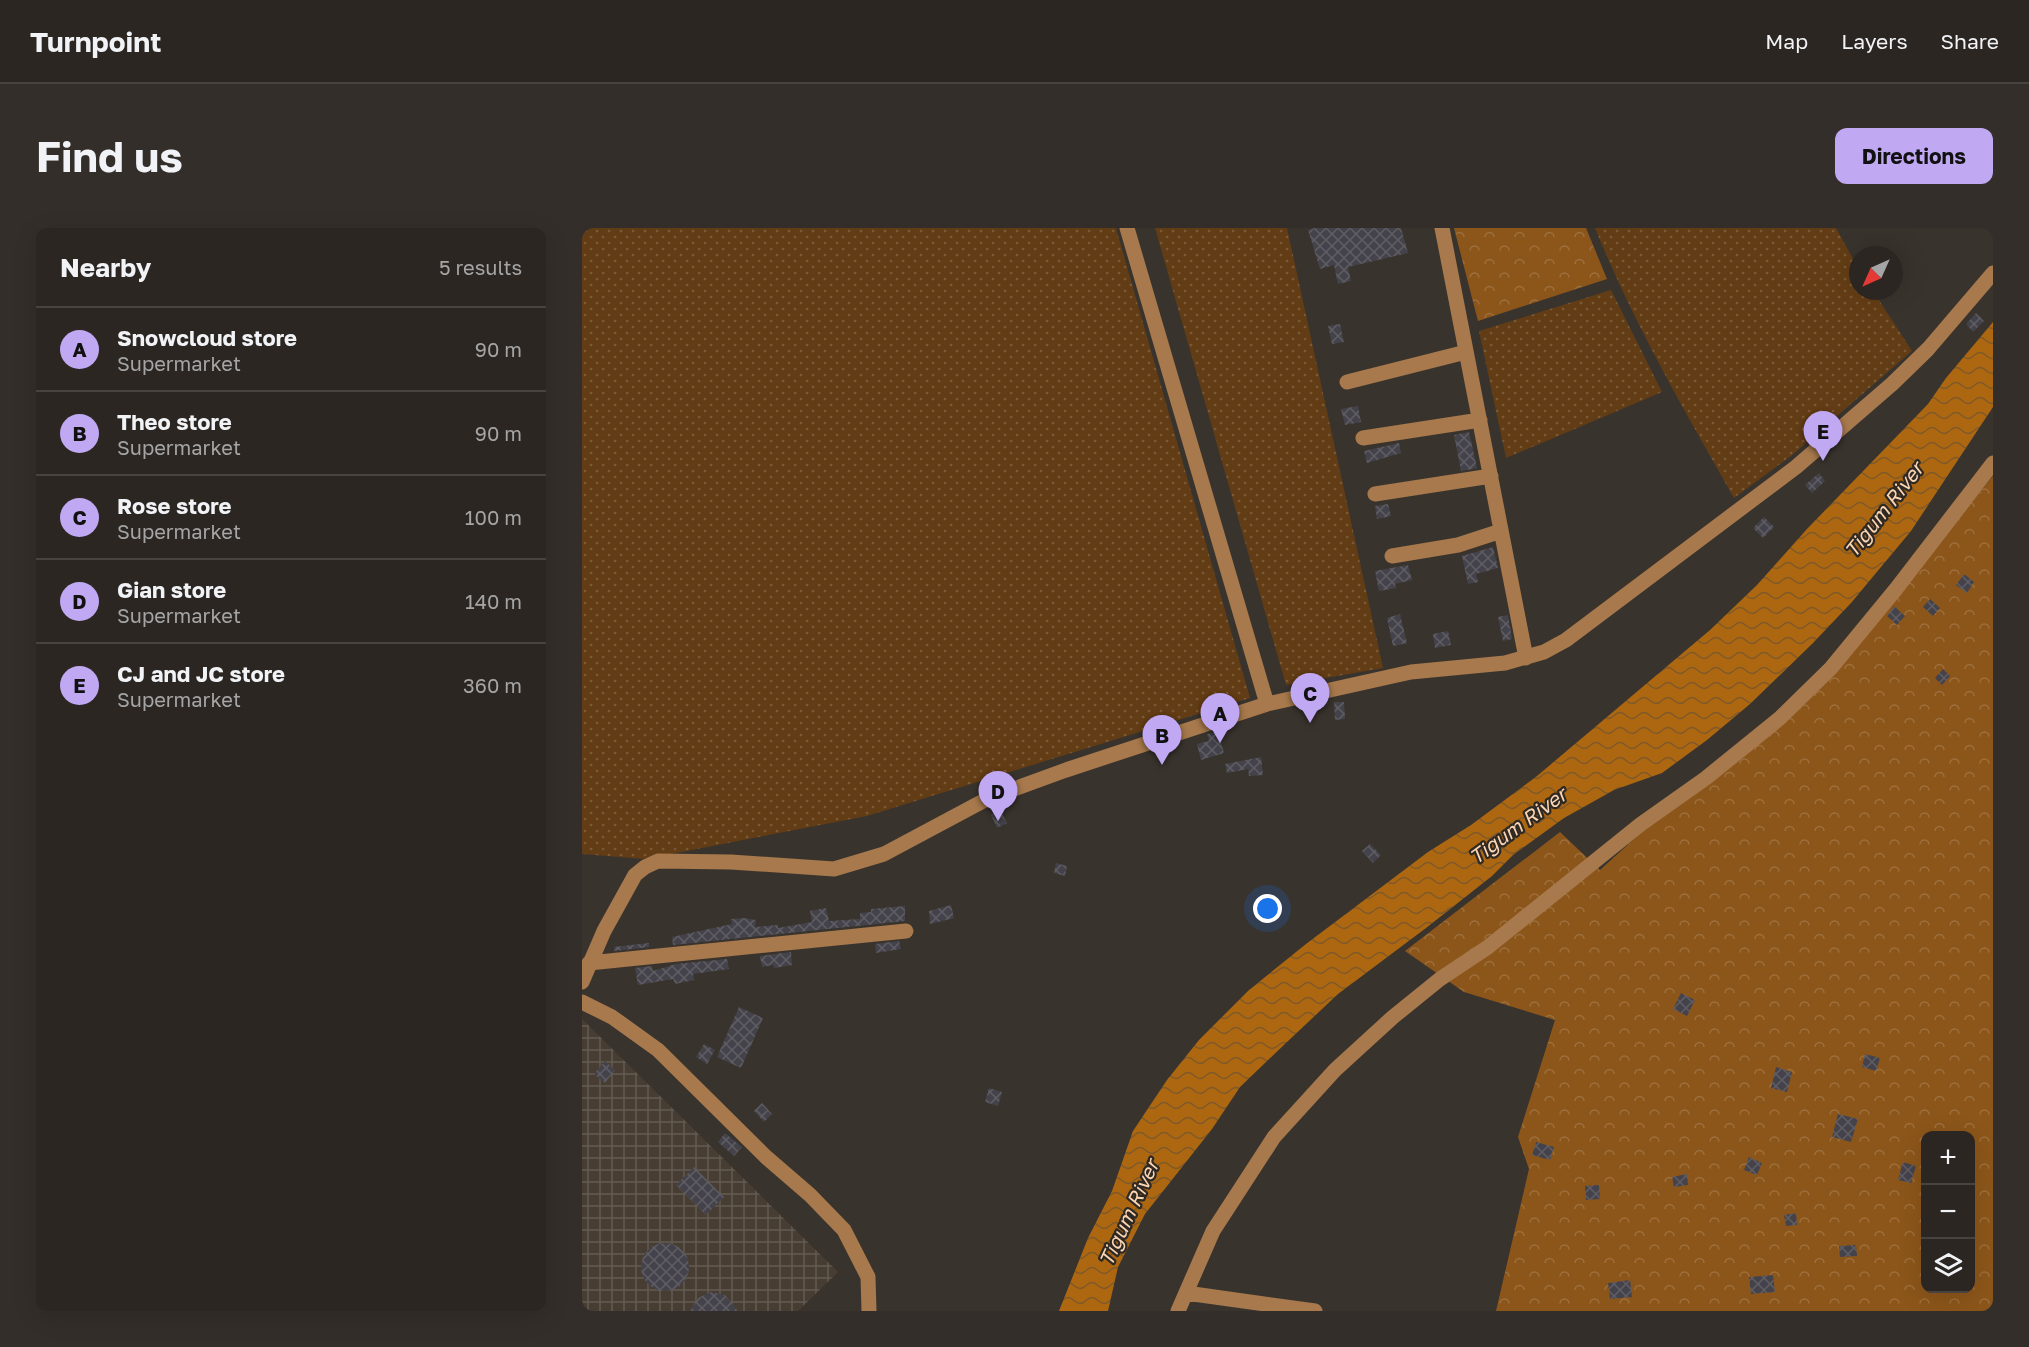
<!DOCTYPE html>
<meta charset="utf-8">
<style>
body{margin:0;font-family:"Golos Text",sans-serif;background:#332e2a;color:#f1f3f6}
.controls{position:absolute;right:18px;bottom:18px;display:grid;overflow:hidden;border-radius:12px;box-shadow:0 6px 24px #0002}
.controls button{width:54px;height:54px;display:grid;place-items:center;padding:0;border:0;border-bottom:2px solid #474340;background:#2b2622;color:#f1f3f6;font:30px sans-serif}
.compass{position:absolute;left:1267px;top:18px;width:54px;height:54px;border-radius:50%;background:#2b2622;box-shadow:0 6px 24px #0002;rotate:225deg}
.you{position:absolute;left:686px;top:681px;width:21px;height:21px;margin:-15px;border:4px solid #fff;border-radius:50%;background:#1a73e8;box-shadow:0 0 0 9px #1a73e833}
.badge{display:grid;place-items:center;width:39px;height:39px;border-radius:50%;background:#c0a8f3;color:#111;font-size:20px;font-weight:700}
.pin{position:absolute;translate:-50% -50px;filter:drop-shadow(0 2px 3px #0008)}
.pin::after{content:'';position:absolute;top:32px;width:21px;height:18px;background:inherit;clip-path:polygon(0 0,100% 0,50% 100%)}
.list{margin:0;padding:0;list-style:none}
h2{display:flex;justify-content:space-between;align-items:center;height:78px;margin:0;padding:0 24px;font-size:26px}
h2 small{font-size:20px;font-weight:400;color:#a6a5a5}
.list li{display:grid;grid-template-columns:39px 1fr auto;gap:18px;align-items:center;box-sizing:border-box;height:84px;padding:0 24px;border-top:2px solid #474340}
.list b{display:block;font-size:22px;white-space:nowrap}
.list p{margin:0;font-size:20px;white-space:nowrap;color:#a6a5a5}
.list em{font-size:20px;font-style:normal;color:#a6a5a5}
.icon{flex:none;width:33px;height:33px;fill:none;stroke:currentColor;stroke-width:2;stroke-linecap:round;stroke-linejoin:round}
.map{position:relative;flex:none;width:1411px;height:1083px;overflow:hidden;border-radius:12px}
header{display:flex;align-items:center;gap:36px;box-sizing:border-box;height:84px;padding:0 30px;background:#2b2622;border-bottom:2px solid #474340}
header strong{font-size:28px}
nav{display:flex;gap:33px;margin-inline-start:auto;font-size:21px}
.intro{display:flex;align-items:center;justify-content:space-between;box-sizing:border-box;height:144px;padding:0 36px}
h1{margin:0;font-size:42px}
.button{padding:15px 27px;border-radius:12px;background:#c0a8f3;color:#111;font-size:21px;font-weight:700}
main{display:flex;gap:36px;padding:0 36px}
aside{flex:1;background:#2b2622;border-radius:12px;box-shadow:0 6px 24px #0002}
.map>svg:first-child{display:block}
.industrial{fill:url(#industrial-grid)}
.grass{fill:url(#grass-dots)}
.forest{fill:url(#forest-crowns);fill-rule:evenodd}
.water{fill:url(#water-waves)}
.building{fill:url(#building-cross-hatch)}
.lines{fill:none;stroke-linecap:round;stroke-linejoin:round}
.minor{stroke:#a7794c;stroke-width:15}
.labels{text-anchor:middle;stroke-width:4.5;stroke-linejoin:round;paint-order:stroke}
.water-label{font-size:20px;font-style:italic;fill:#fcd5b3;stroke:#2f2924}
</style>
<header>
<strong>Turnpoint</strong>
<nav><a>Map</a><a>Layers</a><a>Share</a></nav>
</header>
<div class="intro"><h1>Find us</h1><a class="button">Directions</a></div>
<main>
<aside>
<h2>Nearby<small>5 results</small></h2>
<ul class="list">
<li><span class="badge">A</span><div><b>Snowcloud store</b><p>Supermarket</p></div><em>90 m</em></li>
<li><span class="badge">B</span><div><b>Theo store</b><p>Supermarket</p></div><em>90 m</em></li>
<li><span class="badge">C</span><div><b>Rose store</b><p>Supermarket</p></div><em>100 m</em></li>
<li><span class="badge">D</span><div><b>Gian store</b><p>Supermarket</p></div><em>140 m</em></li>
<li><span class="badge">E</span><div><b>CJ and JC store</b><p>Supermarket</p></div><em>360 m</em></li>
</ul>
</aside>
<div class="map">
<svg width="1411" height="1083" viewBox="0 0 1411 1083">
<defs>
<pattern id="industrial-grid" width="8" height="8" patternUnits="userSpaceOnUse" patternTransform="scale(1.5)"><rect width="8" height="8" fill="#483d33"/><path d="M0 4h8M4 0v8" fill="none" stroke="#635a51"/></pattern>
<pattern id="grass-dots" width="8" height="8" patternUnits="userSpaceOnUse" patternTransform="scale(1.5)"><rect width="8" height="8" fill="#623c14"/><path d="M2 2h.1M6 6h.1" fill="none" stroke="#795936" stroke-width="1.8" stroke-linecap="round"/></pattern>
<pattern id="forest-crowns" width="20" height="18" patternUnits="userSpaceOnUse" patternTransform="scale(1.5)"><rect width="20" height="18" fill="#8c561a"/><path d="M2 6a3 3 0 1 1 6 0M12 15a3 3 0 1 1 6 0" fill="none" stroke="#9d6f3c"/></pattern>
<pattern id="water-waves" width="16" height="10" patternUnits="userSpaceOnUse" patternTransform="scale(1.5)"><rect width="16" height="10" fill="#ad6710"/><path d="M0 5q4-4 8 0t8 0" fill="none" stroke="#805929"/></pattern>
<pattern id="building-cross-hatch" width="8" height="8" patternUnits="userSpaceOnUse" patternTransform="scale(1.5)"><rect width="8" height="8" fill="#44424a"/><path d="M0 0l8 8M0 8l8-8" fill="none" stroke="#605e64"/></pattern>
</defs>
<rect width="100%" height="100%" fill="#39332d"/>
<path class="industrial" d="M 0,791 L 256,1044 L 216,1083 L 0,1083 Z"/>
<path class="grass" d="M 0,0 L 534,0 L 668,470 L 285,588 L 63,631 L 0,626 Z
M 573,0 L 705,0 L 801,440 L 704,457 Z
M 1013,0 L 1254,0 L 1276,40 L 1276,63 L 1291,63 L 1330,123 L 1209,228 L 1152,270 C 1102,182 1051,94 1013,0 Z
M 1029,62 L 1080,164 L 924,230 L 897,103 Z"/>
<path class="forest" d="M 872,0 L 1004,0 L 1025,51 L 896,93 Z
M 1411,248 L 1411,1083 L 914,1083 L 947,941 L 936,909 L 973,792 L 882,764 L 823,723 L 978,604 L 1018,642 L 1062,602 L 1250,446 ZM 1344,908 L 1388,908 L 1388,1060 L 1344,1060 Z"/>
<path class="water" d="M 1411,94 L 1411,179 L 1329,303 L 1269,375 L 1231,415 L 1168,476 L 1125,512 L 1080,545 L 1032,562 L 982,590 L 931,627 L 910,648 L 844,700 L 756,766 L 705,814 L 658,859 L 630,901 L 563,986 L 536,1039 L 526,1083 L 477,1083 L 506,1010 L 530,963 L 551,903 L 585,852 L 617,812 L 667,762 L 724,716 L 846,624 L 889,597 L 955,548 L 1128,402 L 1175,357 L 1225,301 L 1346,176 L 1364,150 Z"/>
<path class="building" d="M 733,0 L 819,0 L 826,25 L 766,39 L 769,53 L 756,56 L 752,37 L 738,41 L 726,2 Z
M 1394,85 L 1402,93 L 1391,104 L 1384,96 Z
M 758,96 L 762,114 L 750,116 L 746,98 Z
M 776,178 L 779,194 L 763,197 L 759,181 Z
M 887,204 L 895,240 L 879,243 L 872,207 Z
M 817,215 L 819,225 L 785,235 L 782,223 Z
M 1237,245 L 1243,253 L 1230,265 L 1223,257 Z
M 806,276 L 809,288 L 795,291 L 793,278 Z
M 1182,289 L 1192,299 L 1181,310 L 1171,300 Z
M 911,319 L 916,340 L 894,346 L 896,354 L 886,356 L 880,328 Z
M 826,337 L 830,352 L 813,356 L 814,360 L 797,363 L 793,343 Z
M 1382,346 L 1392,354 L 1385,365 L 1374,357 Z
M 1348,371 L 1358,380 L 1351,388 L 1341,379 Z
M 1312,378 L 1323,388 L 1315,397 L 1305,388 Z
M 818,386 L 825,415 L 811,418 L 805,390 Z
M 926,387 L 930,411 L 921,413 L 916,389 Z
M 866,403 L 869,417 L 853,420 L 851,406 Z
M 1361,441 L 1368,448 L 1360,457 L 1353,450 Z
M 752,474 L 762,474 L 763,491 L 753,492 Z
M 636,503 L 642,525 L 619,532 L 615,516 L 627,513 L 625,506 Z
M 679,529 L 681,547 L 667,548 L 666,541 L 645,545 L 643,536 Z
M 418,582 L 425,595 L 415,600 L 409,587 Z
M 788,616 L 799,627 L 791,635 L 780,623 Z
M 474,635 L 485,638 L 483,648 L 472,645 Z
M 369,677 L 372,690 L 348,696 L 347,683 Z
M 323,678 L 323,693 L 91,717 L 90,709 L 150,696 L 149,691 L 162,690 L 174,692 L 173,699 L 196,697 L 196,700 L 230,694 L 228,683 L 244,680 L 247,693 L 278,691 L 278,685 L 289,684 L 289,681 Z
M 317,713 L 319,721 L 294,725 L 293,716 Z
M 67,715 L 67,719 L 32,723 L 32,719 Z
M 209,724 L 210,737 L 192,740 L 191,737 L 180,739 L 178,728 Z
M 145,731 L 147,741 L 111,746 L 112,752 L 93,756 L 91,751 L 56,757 L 53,740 L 70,738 L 71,743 L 94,736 Z
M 1099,765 L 1113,772 L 1105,788 L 1091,781 Z
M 157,779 L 181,790 L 159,840 L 135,829 Z
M 122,816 L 133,822 L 125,836 L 114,829 Z
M 1283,826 L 1298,830 L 1294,843 L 1280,839 Z
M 23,833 L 33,842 L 23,855 L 12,846 Z
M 1194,839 L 1210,844 L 1205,864 L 1189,860 Z
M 407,860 L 420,864 L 416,878 L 403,874 Z
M 180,875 L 190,886 L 182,894 L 172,883 Z
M 1256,886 L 1276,891 L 1269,914 L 1250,909 Z
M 143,905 L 160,919 L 152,928 L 136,914 Z
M 954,914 L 972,919 L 968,932 L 950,927 Z
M 1167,929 L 1180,935 L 1175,947 L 1162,942 Z
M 1321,934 L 1334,938 L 1329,955 L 1316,952 Z
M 112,939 L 142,969 L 124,987 L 94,957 Z
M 1105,946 L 1106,957 L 1092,959 L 1090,949 Z
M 1017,957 L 1018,971 L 1004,972 L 1003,958 Z
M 1214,985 L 1215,997 L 1204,998 L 1202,987 Z
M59 1039a24 24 0 1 1 48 0a24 24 0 1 1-48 0Z
M 1274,1017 L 1275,1028 L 1258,1029 L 1257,1018 Z
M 1191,1047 L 1193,1064 L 1169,1066 L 1167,1049 Z
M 1048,1052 L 1050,1069 L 1028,1071 L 1026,1055 Z
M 129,1064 L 143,1067 L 156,1083 L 108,1083 L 116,1070 Z"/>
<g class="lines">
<path class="minor" d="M 545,0 L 685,476
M 860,0 L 944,430
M 765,154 L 884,124
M 781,210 L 898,192
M 793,266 L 909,248
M 810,328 L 876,317 L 919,303
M 7,735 L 324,703
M 0,754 L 22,703 L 53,647 L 63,639 L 76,633 L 149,634 L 252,641 L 302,626 L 405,571 L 484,542 L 685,476 L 829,444 L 923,435 L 962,424 L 984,412 L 1214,239 L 1310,156 L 1346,121 L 1411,45
M 0,774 L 30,789 L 76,822 L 184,929 L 228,967 L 262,1002 L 286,1049 L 287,1083
M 604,1065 L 733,1083
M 596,1083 L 631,1003 L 692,909 L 753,842 L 811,789 L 858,751 L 906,719 L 1059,596 L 1124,550 L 1198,490 L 1249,440 L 1314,361 L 1411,235"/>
</g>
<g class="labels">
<g class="water-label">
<text transform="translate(1302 282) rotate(-52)" y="7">Tigum River</text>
<text transform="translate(936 598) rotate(-36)" y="7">Tigum River</text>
<text transform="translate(547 985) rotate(-65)" y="7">Tigum River</text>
</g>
</g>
</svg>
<div class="controls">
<button>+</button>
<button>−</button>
<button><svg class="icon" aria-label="layers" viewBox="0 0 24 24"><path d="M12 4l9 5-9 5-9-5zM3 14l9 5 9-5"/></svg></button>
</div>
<svg class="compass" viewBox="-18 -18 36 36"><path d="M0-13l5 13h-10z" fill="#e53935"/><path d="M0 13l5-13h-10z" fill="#a6a5a5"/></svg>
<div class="you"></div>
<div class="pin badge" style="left:638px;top:515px">A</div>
<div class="pin badge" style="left:580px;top:537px">B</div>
<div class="pin badge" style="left:728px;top:495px">C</div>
<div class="pin badge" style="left:416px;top:593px">D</div>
<div class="pin badge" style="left:1241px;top:233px">E</div>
</div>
</main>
